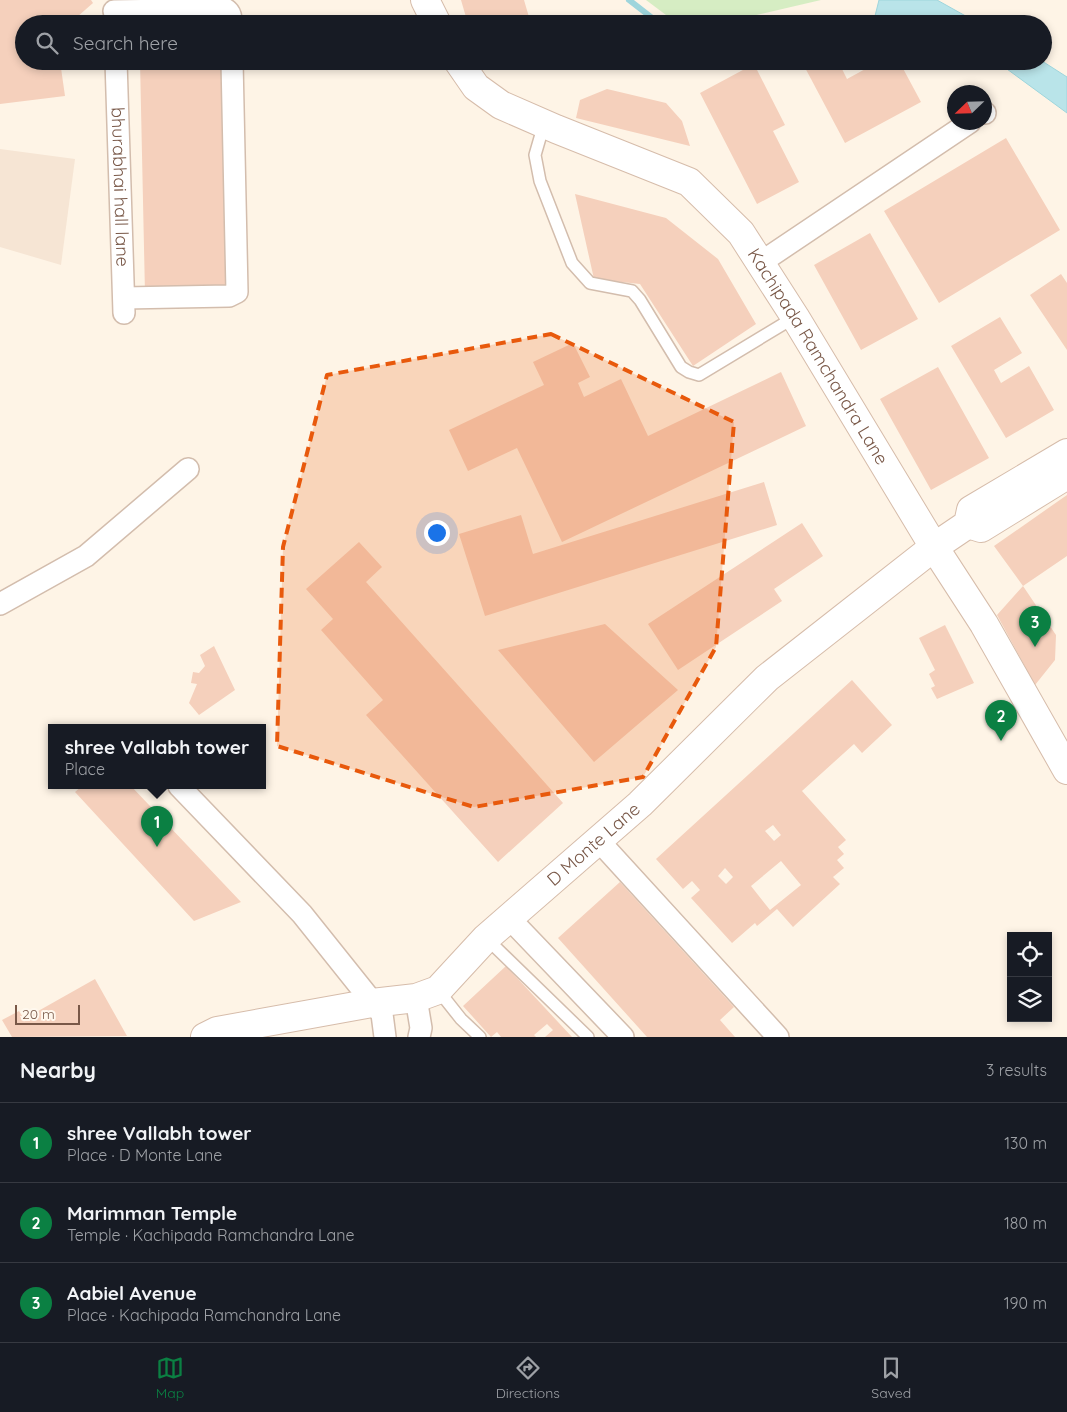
<!DOCTYPE html>
<meta charset="utf-8">
<style>
body{margin:0;font-family:Quicksand,sans-serif;background:#242831;color:#f1f3f6}
.controls{position:absolute;right:15px;bottom:15px;display:grid;overflow:hidden;border-radius:0px;box-shadow:0 2px 8px #0003}
.controls button{width:45px;height:45px;display:grid;place-items:center;padding:0;border:0;border-bottom:1px solid #363941;background:#171b24;color:#f1f3f6;font:25px sans-serif}
.compass{position:absolute;left:947px;top:85px;width:45px;height:45px;border-radius:50%;background:#171b24;box-shadow:0 2px 8px #0003;rotate:247deg}
.scale{position:absolute;left:15px;bottom:12px;width:65px;box-sizing:border-box;padding-left:5px;border:2px solid #795848;border-top:0;font-size:14px;line-height:18px;white-space:nowrap;color:#795848;-webkit-text-stroke:4px #fff8ee;paint-order:stroke}
.you{position:absolute;left:436px;top:532px;width:18px;height:18px;margin:-12px;border:4px solid #fff;border-radius:50%;background:#1a73e8;box-shadow:0 0 0 8px #1a73e833}
.badge{display:grid;place-items:center;width:32px;height:32px;border-radius:50%;background:#0b8043;color:#fff;font-size:16px;font-weight:700}
.pin{position:absolute;translate:-50% -41px;filter:drop-shadow(0 1px 2px #0008)}
.pin::after{content:'';position:absolute;top:26px;width:18px;height:15px;background:inherit;clip-path:polygon(0 0,100% 0,50% 100%)}
.popup{position:absolute;left:48px;top:724px;width:218px;height:65px;box-sizing:border-box;display:grid;place-content:center;border-radius:0px;background:#171b24;filter:drop-shadow(0 1px 4px #0005);font-size:16px;white-space:nowrap;color:#9ea1a6}
.popup b{font-size:19px;color:#f1f3f6}
.popup::after{content:'';position:absolute;left:50%;top:100%;margin-left:-10px;border:10px solid transparent;border-top-color:#171b24}
.list{margin:0;padding:0;list-style:none}
h2{display:flex;justify-content:space-between;align-items:center;height:65px;margin:0;padding:0 20px;font-size:21px}
h2 small{font-size:16px;font-weight:400;color:#9ea1a6}
.list li{display:grid;grid-template-columns:32px 1fr auto;gap:15px;align-items:center;box-sizing:border-box;height:80px;padding:0 20px;border-top:1px solid #363941}
.list b{display:block;font-size:19px;white-space:nowrap}
.list p{margin:0;font-size:16px;white-space:nowrap;color:#9ea1a6}
.list em{font-size:16px;font-style:normal;color:#9ea1a6}
.icon{flex:none;width:28px;height:28px;fill:none;stroke:currentColor;stroke-width:2;stroke-linecap:round;stroke-linejoin:round}
.map{position:relative;flex:none;width:1067px;height:1037px;overflow:hidden}
.search{position:absolute;background:#171b24;box-shadow:0 2px 8px #0003;left:15px;right:15px;top:15px;height:55px;display:flex;align-items:center;gap:12px;box-sizing:border-box;padding:0 18px;border-radius:28px;color:#9ea1a6;font-size:19px}
.sheet{height:305px;background:#171b24}
nav{display:flex;justify-content:space-around;align-items:center;box-sizing:border-box;height:70px;border-top:1px solid #363941;background:#171b24;font-size:14px;color:#9ea1a6}
nav a{display:grid;justify-items:center;gap:2px}
nav .on{color:#0b8043}
.map>svg:first-child{display:block}
.residential{fill:#f6e5d4}
.green{fill:#d6edc3}
.water{fill:#b9e4e9;stroke:#9ed5dc}
.lines{fill:none;stroke-linecap:round;stroke-linejoin:round}
.stream{stroke:#9ed5dc;stroke-width:6}
.building{fill:#f5d0bc;fill-rule:evenodd}
.lane-casing{stroke:#d3bdad;stroke-width:14}
.street-casing{stroke:#d3bdad;stroke-width:24}
.secondary-casing{stroke:#d6bcaa;stroke-width:30}
.lane{stroke:#fff;stroke-width:11}
.street{stroke:#fff;stroke-width:21}
.secondary{stroke:#fff;stroke-width:28}
.marked{fill:#e8590c;fill-opacity:0.2;stroke:#e8590c;stroke-width:4;stroke-dasharray:10 6;stroke-linejoin:round}
.labels{text-anchor:middle;stroke-width:5;stroke-linejoin:round;paint-order:stroke}
.street-label{font-size:18px;fill:#795848;stroke:#fff8ee}
</style>
<div class="map">
<svg width="1067" height="1037" viewBox="0 0 1067 1037">
<rect width="100%" height="100%" fill="#fef4e6"/>
<path class="residential" d="M 0,149 L 75,159 L 61,265 L 0,247 Z"/>
<path class="green" d="M 646,0 L 821,0 L 718,24 L 678,24 Z"/>
<path class="water" d="M 879,0 L 937,0 L 980,24 L 873,24 Z
M 996,61 L 1042,61 L 1067,77 L 1067,113 Z"/>
<g class="lines">
<path class="stream" d="M 629,0 L 660,24"/>
</g>
<path class="building" d="M 0,0 L 91,0 L 93,3 L 69,24 L 24,24 L 24,61 L 60,61 L 65,96 L 0,104 Z
M 461,0 L 524,0 L 531,24 L 468,24 Z
M 226,16 L 226,24 L 139,24 L 139,17 Z
M 140,61 L 226,61 L 231,293 L 145,294 Z
M 803,61 L 838,61 L 847,79 L 880,61 L 899,61 L 921,102 L 845,143 L 802,62 Z
M 754,64 L 785,125 L 773,131 L 799,182 L 757,204 L 700,93 Z
M 607,89 L 666,103 L 682,121 L 690,146 L 576,118 L 580,100 Z
M 1006,138 L 1060,230 L 939,303 L 884,211 Z
M 575,194 L 666,218 L 718,259 L 756,324 L 693,366 L 640,284 L 594,279 Z
M 870,233 L 918,319 L 861,350 L 814,265 Z
M 1061,274 L 1067,283 L 1067,350 L 1030,295 Z
M 1000,317 L 1022,353 L 994,370 L 1001,383 L 1029,366 L 1054,410 L 1006,438 L 951,346 Z
M 573,343 L 590,377 L 578,383 L 584,397 L 621,379 L 648,436 L 781,372 L 806,426 L 562,542 L 517,448 L 468,471 L 449,430 L 544,385 L 533,362 Z
M 938,367 L 989,458 L 931,490 L 880,399 Z
M 764,482 L 777,525 L 485,616 L 459,534 L 521,515 L 533,554 Z
M 1067,495 L 1067,556 L 1023,586 L 994,546 Z
M 802,523 L 823,556 L 774,589 L 782,601 L 678,670 L 648,624 Z
M 359,542 L 382,567 L 366,582 L 563,803 L 498,862 L 366,715 L 383,700 L 321,630 L 333,619 L 306,589 Z
M 1023,586 L 1056,635 L 1055,660 L 1035,685 L 997,615 Z
M 605,624 L 678,690 L 594,762 L 498,650 Z
M 945,625 L 974,683 L 937,699 L 931,688 L 935,686 L 929,674 L 935,670 L 919,638 Z
M 214,646 L 235,690 L 199,715 L 189,703 L 197,684 L 191,683 L 193,672 L 199,673 L 205,666 L 200,655 Z
M 852,680 L 892,725 L 862,753 L 854,744 L 802,791 L 846,840 L 838,847 L 844,854 L 837,860 L 844,868 L 833,877 L 840,884 L 793,927 L 777,909 L 757,926 L 755,923 L 732,943 L 691,898 L 700,890 L 692,881 L 683,889 L 656,859 ZM 773,825 L 781,835 L 774,841 L 765,831 ZM 781,861 L 801,885 L 770,910 L 751,886 ZM 725,868 L 733,877 L 726,884 L 718,876 Z
M 82,786 L 131,786 L 241,902 L 194,921 L 75,792 Z
M 620,882 L 734,1007 L 720,1020 L 735,1037 L 647,1037 L 558,938 Z
M 506,966 L 572,1037 L 545,1037 L 553,1030 L 547,1024 L 534,1035 L 536,1037 L 501,1037 L 497,1032 L 491,1037 L 463,1006 Z
M 95,979 L 127,1036 L 12,1037 L 2,1020 L 19,1011 L 24,1019 Z"/>
<g class="lines">
<g class="lane-casing">
<path id="lane" d="M 544,124 L 535,155 L 540,181 L 572,263 L 590,283 L 632,291 L 640,300 L 681,367 L 689,372 L 699,375 L 795,317
M 486,938 L 588,1037
M 438,990 L 461,1019 L 480,1037"/>
</g>
<g class="street-casing">
<g id="street">
<path d="M 114,11 L 225,9 C 231,12 231,18 231,24"/>
<path id="s1" d="M 116,61 L 124,313"/>
<path d="M 984,113 L 985,113"/>
<path d="M 760,263 L 970,122"/>
<path d="M 124,298 L 229,296 L 237,292 L 232,61"/>
<path d="M 0,604 L 86,556 L 188,469"/>
<path d="M 179,786 L 302,914 L 382,1014 L 385,1037"/>
<path d="M 598,840 L 778,1037"/>
<path d="M 509,918 L 623,1037"/>
<path d="M 416,998 L 421,1028 L 419,1037"/>
</g>
</g>
<g class="secondary-casing">
<g id="secondary">
<path d="M 425,0 L 437,24"/>
<path id="s2" d="M 458,61 L 476,87 L 501,105 L 556,129 L 689,182 L 741,233 L 795,317 L 934,547 L 984,624 L 1067,770"/>
<path d="M 968,524 L 981,528 L 1067,475"/>
<path id="s3" d="M 205,1037 L 217,1031 L 372,1003 L 416,998 L 438,990 L 486,938 L 640,804 L 767,678 L 934,547 L 968,524 L 971,510 L 1067,453"/>
</g>
</g>
<use href="#lane" class="lane"/>
<use href="#street" class="street"/>
<use href="#secondary" class="secondary"/>
</g>
<path class="marked" d="M 551,334 L 734,422 L 716,647 L 643,777 L 474,807 L 277,746 L 283,547 L 327,375 Z"/>
<g class="labels">
<g class="street-label">
<text dy="6" stroke="none"><textPath href="#s1" startOffset="126">bhurabhai hall lane</textPath></text>
<text dy="6" stroke="none"><textPath href="#s2" startOffset="484">Kachipada Ramchandra Lane</textPath></text>
<text dy="6" stroke="none"><textPath href="#s3" startOffset="452">D Monte Lane</textPath></text>
</g>
</g>
</svg>
<div class="controls">
<button><svg class="icon" aria-label="locate" viewBox="0 0 24 24"><circle cx="12" cy="12" r="6"/><path d="M12 2v4M12 18v4M2 12h4M18 12h4"/></svg></button>
<button><svg class="icon" aria-label="layers" viewBox="0 0 24 24"><path d="M12 4l9 5-9 5-9-5zM3 14l9 5 9-5"/></svg></button>
</div>
<svg class="compass" viewBox="-18 -18 36 36"><path d="M0-13l5 13h-10z" fill="#e53935"/><path d="M0 13l5-13h-10z" fill="#9ea1a6"/></svg>
<div class="scale">20 m</div>
<div class="you"></div>
<div class="pin badge" style="left:157px;top:847px">1</div>
<div class="popup"><b>shree Vallabh tower</b>Place</div>
<div class="pin badge" style="left:1001px;top:741px">2</div>
<div class="pin badge" style="left:1035px;top:647px">3</div>
<div class="search"><svg class="icon" aria-label="search" viewBox="0 0 24 24"><circle cx="10" cy="10" r="6"/><path d="M15 15l6 6"/></svg>Search here</div>
</div>
<section class="sheet">
<h2>Nearby<small>3 results</small></h2>
<ul class="list">
<li><span class="badge">1</span><div><b>shree Vallabh tower</b><p>Place · D Monte Lane</p></div><em>130 m</em></li>
<li><span class="badge">2</span><div><b>Marimman Temple</b><p>Temple · Kachipada Ramchandra Lane</p></div><em>180 m</em></li>
<li><span class="badge">3</span><div><b>Aabiel Avenue</b><p>Place · Kachipada Ramchandra Lane</p></div><em>190 m</em></li>
</ul>
</section>
<nav>
<a class="on"><svg class="icon" aria-label="map" viewBox="0 0 24 24"><path d="M3 6l6-2 6 2 6-2v14l-6 2-6-2-6 2zM9 4v14M15 6v14"/></svg>Map</a>
<a><svg class="icon" aria-label="directions" viewBox="0 0 24 24"><path d="M12 3l9 9-9 9-9-9zM9 14v-3h6M13 9l2 2-2 2"/></svg>Directions</a>
<a><svg class="icon" aria-label="saved" viewBox="0 0 24 24"><path d="M7 4h10v16l-5-4-5 4z"/></svg>Saved</a>
</nav>
